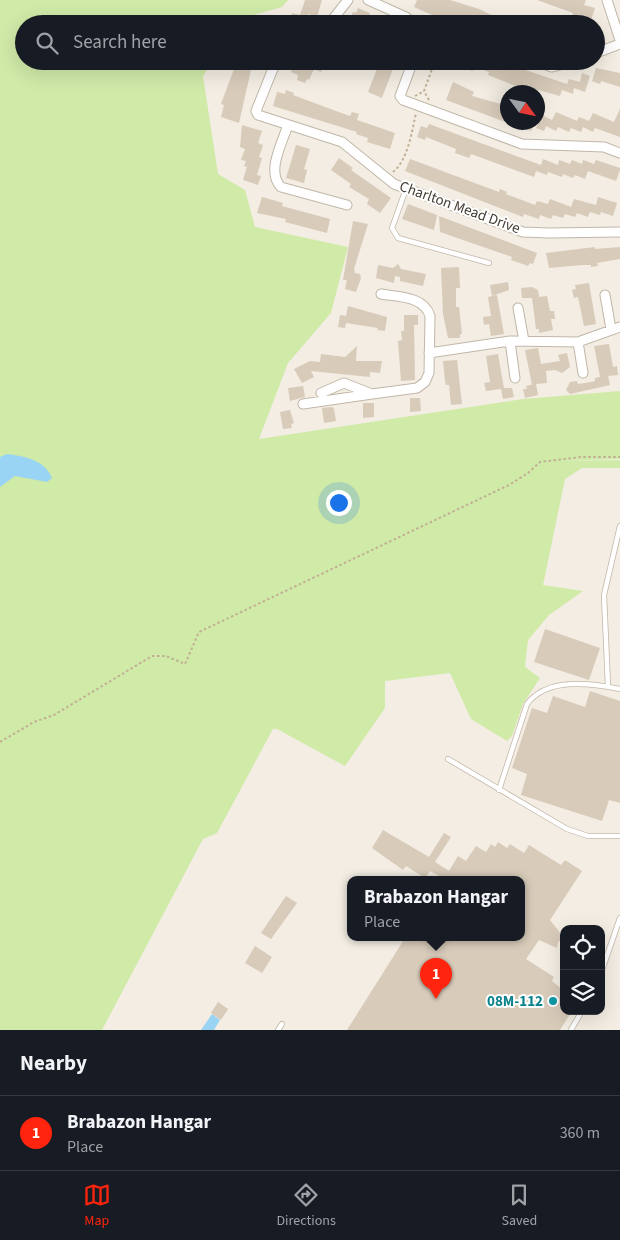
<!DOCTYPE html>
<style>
body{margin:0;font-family:"Source Sans 3",sans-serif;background:#20242c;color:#f1f3f6}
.controls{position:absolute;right:15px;bottom:15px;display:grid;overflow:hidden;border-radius:10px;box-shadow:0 5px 20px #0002}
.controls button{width:45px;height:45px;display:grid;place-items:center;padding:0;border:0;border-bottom:1px solid #363941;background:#171b24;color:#f1f3f6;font:25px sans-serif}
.compass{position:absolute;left:500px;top:85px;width:45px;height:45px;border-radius:50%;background:#171b24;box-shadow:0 5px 20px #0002;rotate:123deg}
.you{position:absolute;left:338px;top:502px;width:18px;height:18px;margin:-12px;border:4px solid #fff;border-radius:50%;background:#1a73e8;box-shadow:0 0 0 8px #1a73e833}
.badge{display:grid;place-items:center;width:32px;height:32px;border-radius:50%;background:#ff240d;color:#fff;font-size:16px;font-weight:700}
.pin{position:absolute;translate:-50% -41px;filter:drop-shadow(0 1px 2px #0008)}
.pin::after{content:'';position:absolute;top:26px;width:18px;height:15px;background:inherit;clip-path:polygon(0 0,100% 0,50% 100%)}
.popup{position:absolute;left:347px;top:876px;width:178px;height:65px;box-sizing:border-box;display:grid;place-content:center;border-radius:10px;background:#171b24;filter:drop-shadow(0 1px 4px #0005);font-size:16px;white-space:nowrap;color:#9ea1a6}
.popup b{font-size:19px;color:#f1f3f6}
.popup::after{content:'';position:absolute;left:50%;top:100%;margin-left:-10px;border:10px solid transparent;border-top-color:#171b24}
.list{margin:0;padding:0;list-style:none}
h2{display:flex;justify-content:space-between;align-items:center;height:65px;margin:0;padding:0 20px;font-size:21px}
h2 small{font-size:16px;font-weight:400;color:#9ea1a6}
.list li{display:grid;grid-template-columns:32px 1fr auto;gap:15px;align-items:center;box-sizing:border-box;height:75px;padding:0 20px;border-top:1px solid #363941}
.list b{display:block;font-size:19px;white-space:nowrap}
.list p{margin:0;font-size:16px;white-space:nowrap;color:#9ea1a6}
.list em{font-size:16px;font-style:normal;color:#9ea1a6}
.icon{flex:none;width:28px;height:28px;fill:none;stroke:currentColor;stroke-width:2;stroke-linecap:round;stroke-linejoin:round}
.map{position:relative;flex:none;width:620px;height:1030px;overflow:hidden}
.search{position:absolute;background:#171b24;box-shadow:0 5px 20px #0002;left:15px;right:15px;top:15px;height:55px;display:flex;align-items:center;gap:12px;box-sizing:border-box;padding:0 18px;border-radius:28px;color:#9ea1a6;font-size:19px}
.sheet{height:140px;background:#171b24}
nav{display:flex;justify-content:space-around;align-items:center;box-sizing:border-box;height:70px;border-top:1px solid #363941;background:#171b24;font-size:14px;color:#9ea1a6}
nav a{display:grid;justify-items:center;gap:2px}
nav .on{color:#ff240d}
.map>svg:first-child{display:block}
.green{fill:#d0eaa8}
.water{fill:#9ad4f4}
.building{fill:#d8cbba}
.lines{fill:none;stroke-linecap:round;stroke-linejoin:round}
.lane-casing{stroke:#c1b7a8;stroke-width:6}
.street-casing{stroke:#c1b7a8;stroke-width:11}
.path{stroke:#c1af95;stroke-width:2;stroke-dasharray:2.5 2.5;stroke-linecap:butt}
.lane{stroke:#fff;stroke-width:4.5}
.street{stroke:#fff;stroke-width:9}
.culture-dot{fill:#0f9aa8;stroke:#fff;stroke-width:2}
.labels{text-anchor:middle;stroke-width:4;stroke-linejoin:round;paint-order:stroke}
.street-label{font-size:15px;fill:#453d33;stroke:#fff}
.culture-label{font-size:15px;font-weight:bold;fill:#0d838f;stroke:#fff;text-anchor:end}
</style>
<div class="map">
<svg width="620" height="1030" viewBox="0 0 620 1030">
<rect width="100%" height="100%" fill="#f3ede3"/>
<path class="green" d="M 0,0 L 288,0 L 282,7 L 243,18 L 239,24 L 24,24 L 24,61 L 213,61 L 203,76 L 218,174 L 245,190 L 255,227 L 348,247 L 331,313 L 288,363 L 259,439 L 523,399 L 620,391 L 620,459 L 556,461 L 620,460 L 620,468 L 582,468 L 565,479 L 543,585 L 583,591 L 549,615 L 528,640 L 525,667 L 540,678 L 523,704 L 512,736 L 507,741 L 471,719 L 450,673 L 385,681 L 385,708 L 345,766 L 277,729 L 273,729 L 217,833 L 203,839 L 102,1030 L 0,1030 Z"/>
<path class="water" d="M 7,454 C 24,456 45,460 52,478 L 47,482 L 15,476 L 0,487 L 0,457 Z
M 212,1014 L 220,1020 L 214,1030 L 201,1030 Z"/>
<path class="building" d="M 305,0 L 322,0 L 317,17 L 308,14 L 305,24 L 288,24 L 292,13 L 300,15 Z
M 417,0 L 450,0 L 479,9 L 510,24 L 474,24 L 453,17 L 432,15 L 414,7 Z
M 537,0 L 586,0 L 584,5 L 595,8 L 590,23 L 572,15 L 573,13 Z
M 358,8 L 370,13 L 366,24 L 348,24 L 353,12 L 356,13 Z
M 237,61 L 253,61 L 239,123 L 221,117 L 224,105 L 221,104 Z
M 297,61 L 326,61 L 321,72 L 314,69 L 309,80 L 307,79 L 305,83 L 297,80 L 298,75 L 291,72 L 294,64 L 302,68 L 304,64 Z
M 380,61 L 396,61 L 382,98 L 368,92 Z
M 449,61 L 499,61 L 567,84 L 569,79 L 580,82 L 582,73 L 590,76 L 585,92 L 574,88 L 573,94 L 562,90 L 560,96 L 538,90 L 537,92 L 531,92 L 488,75 L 489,72 L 478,68 L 472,71 Z
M 596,68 L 620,73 L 620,87 L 601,81 L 600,84 L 592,81 Z
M 453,82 L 474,92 L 472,96 L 508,106 L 508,123 L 446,100 Z
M 286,90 L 294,93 L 293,95 L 336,111 L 350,116 L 352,112 L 359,114 L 357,120 L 395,133 L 390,149 L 367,142 L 368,138 L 356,134 L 357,132 L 273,106 L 277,92 L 285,94 Z
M 620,109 L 620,137 L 595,128 L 593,132 L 583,127 L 581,132 L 571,128 L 569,132 L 558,127 L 556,131 L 546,126 L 544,131 L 536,128 L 542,115 L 552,120 L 556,112 L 577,121 L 579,117 L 589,121 L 593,113 L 614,122 Z
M 512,122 L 535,122 L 531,131 Z
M 429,124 L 541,165 L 543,159 L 558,165 L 559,160 L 570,164 L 572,160 L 582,164 L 583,160 L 594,164 L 596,160 L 620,168 L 620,170 L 616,181 L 588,171 L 585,179 L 575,175 L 573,178 L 563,174 L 562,177 L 548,172 L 547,175 L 536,171 L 534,177 L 471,154 L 469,158 L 455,153 L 456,149 L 426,137 L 425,140 L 417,137 L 421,126 L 427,128 Z
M 242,125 L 262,131 L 258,143 L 263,145 L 259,157 L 262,158 L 257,175 L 261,176 L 258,185 L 243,180 L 247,167 L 244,166 L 246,161 L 241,160 L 245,149 L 240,147 Z
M 296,145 L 310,149 L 304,169 L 307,170 L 304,183 L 286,178 Z
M 339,158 L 353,168 L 351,170 L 391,198 L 380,213 L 367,204 L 369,199 L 349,187 L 351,184 L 331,170 Z
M 410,159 L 499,192 L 500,189 L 507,192 L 506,194 L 535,205 L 537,201 L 548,204 L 550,199 L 571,207 L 574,199 L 596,205 L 598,197 L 617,203 L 613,216 L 601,212 L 600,215 L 590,212 L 588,217 L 577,213 L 575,217 L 565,214 L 563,218 L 553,215 L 551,219 L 540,215 L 539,219 L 524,214 L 523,217 L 405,171 Z
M 262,197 L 283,203 L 282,206 L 330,219 L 327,233 L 285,222 L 286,219 L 257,213 Z
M 408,204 L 437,215 L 434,230 L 402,219 Z
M 439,216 L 537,253 L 533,264 L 530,263 L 528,266 L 511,260 L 512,257 L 440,232 Z
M 353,221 L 368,224 L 354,269 L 355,273 L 360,274 L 361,278 L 356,292 L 345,289 L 347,280 L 343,280 Z
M 595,247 L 595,249 L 620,247 L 620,259 L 597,263 L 598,266 L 591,267 L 591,265 L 582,265 L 549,268 L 546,253 Z
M 398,264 L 401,269 L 426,274 L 423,286 L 400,281 L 400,277 L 395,276 L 394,283 L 376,278 L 378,265 L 393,268 Z
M 459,267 L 460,288 L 456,288 L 456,307 L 459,307 L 462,334 L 460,334 L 460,338 L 448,338 L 443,314 L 441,268 Z
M 508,282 L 509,290 L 492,296 L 490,285 Z
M 589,283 L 596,324 L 584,326 L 578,297 L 574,298 L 572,290 L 576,289 L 575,285 Z
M 532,287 L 538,290 L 539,297 L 547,296 L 550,311 L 554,311 L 555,319 L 551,319 L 553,330 L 539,333 L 539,329 L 536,329 L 532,298 L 522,298 L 521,288 Z
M 497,295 L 504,334 L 491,336 L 489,324 L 484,325 L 483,317 L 491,316 L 488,297 Z
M 348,306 L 387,317 L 385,331 L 377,330 L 378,328 L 346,323 L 345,328 L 338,327 L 340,315 L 346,316 Z
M 404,315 L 418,315 L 418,325 L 414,325 L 415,380 L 401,381 L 398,341 L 402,340 L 401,331 L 404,331 Z
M 609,344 L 613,367 L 617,366 L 618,375 L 608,376 L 610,385 L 570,394 L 566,390 L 570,382 L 577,381 L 578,384 L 592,382 L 595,381 L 595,378 L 600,377 L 594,346 Z
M 357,346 L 356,361 L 382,361 L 380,373 L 370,372 L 370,377 L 311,371 L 314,377 L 302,383 L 294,369 L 310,361 L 320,362 L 321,354 L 345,357 Z
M 538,348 L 541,364 L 560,361 L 558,355 L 567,353 L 570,367 L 562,373 L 555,370 L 546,371 L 547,383 L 536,384 L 538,395 L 525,398 L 523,389 L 527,389 L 526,386 L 535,384 L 532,385 L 525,350 Z
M 498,354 L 504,388 L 512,388 L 514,397 L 503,399 L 501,389 L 486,391 L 484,383 L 490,382 L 486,356 Z
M 457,360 L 462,404 L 451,405 L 449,385 L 446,385 L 445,381 L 443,361 Z
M 303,386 L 305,397 L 290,401 L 288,388 Z
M 410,398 L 420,398 L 421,411 L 410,412 Z
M 363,403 L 374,403 L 374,417 L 363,418 Z
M 332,407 L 334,409 L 336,421 L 324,423 L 322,408 Z
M 290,410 L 294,423 L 291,424 L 292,428 L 283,429 L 280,412 Z
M 545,629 L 600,648 L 589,680 L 534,662 Z
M 590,691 L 620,701 L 620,803 L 609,800 L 602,821 L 521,795 L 527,774 L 512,768 L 532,708 L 547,713 L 553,696 L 585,707 Z
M 383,830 L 429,857 L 444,833 L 451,837 L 435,862 L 449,871 L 458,856 L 466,861 L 476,846 L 486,852 L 491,844 L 495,847 L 498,842 L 507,848 L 510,844 L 524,853 L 529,845 L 561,865 L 565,860 L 582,871 L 550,920 L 564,938 L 558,942 L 557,948 L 539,940 L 526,959 L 554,977 L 552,981 L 564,991 L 564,1011 L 572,1011 L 560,1030 L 347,1030 L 405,938 L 521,938 L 521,880 L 446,880 L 430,871 L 425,878 L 406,866 L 403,870 L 372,848 Z
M 286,896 L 297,903 L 271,939 L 261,933 Z
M 255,946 L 272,957 L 262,973 L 245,963 Z
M 218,1002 L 228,1009 L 221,1020 L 211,1013 Z"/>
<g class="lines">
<g class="lane-casing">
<path id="lane" d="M 406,189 L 392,228 L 398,238 L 489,263
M 608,686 L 604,595 L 620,526
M 448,759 L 567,829 L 588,836 L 620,836
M 499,790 L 527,704 C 547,677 591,683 620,689
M 601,973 L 620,918
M 278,1030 L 282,1024
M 571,1030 L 582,1011"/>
</g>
<g class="street-casing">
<path id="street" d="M 368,0 L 406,17 L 413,24
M 607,0 L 620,40
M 329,24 L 348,0
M 596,53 L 620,44
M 278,61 L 272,71 L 256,111 L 258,115 L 342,142 L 394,184 L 523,232 L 549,233 L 620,232
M 413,61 L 400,96 L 403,100 L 522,144 L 604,147 L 620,153
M 536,61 L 552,67 L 576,61
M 288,125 C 282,143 266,172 281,187 L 347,205
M 605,295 L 611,329
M 518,308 L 524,341
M 510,341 L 515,378
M 578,342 L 583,373
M 429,353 L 510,341 L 578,342 L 620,327
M 321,393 L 344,383 L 372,394 L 417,388 L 425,382 L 429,373 L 430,316 C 424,296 398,297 381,294
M 303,404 L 372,394"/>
</g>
<path class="path" d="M 415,96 L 424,91
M 429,100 L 424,91 L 435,61
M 393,172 C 408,160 412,131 416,113
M 0,742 L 34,722 L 54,715 L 152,656 L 166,656 L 185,664 L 199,632 L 509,485 L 528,473 L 540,462 L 581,457 L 620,457"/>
<use href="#lane" class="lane"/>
<use href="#street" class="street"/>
</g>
<circle class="culture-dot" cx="553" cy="1001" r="5"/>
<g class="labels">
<g class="street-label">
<text transform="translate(460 207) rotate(20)" y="5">Charlton Mead Drive</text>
</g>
<g class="culture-label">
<text x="543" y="1006">08M-112</text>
</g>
</g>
</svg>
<div class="controls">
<button><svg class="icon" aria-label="locate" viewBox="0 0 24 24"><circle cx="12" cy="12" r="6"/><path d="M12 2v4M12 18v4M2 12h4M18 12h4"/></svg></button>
<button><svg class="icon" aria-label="layers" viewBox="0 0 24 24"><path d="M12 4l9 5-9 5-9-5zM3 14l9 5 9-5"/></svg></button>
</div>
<svg class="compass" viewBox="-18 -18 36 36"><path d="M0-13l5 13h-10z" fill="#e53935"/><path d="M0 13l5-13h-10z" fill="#9ea1a6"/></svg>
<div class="you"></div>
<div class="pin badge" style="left:436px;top:999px">1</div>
<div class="popup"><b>Brabazon Hangar</b>Place</div>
<div class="search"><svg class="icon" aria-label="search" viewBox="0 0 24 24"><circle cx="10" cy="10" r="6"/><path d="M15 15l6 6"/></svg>Search here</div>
</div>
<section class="sheet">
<h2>Nearby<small></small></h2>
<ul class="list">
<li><span class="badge">1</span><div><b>Brabazon Hangar</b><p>Place</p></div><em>360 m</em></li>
</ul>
</section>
<nav>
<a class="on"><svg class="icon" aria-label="map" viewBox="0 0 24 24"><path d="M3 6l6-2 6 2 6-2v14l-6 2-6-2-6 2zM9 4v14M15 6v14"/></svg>Map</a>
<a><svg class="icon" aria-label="directions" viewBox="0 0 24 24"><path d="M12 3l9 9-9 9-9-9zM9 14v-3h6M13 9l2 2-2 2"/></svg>Directions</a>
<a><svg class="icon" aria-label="saved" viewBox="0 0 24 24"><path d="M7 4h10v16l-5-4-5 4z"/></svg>Saved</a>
</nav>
